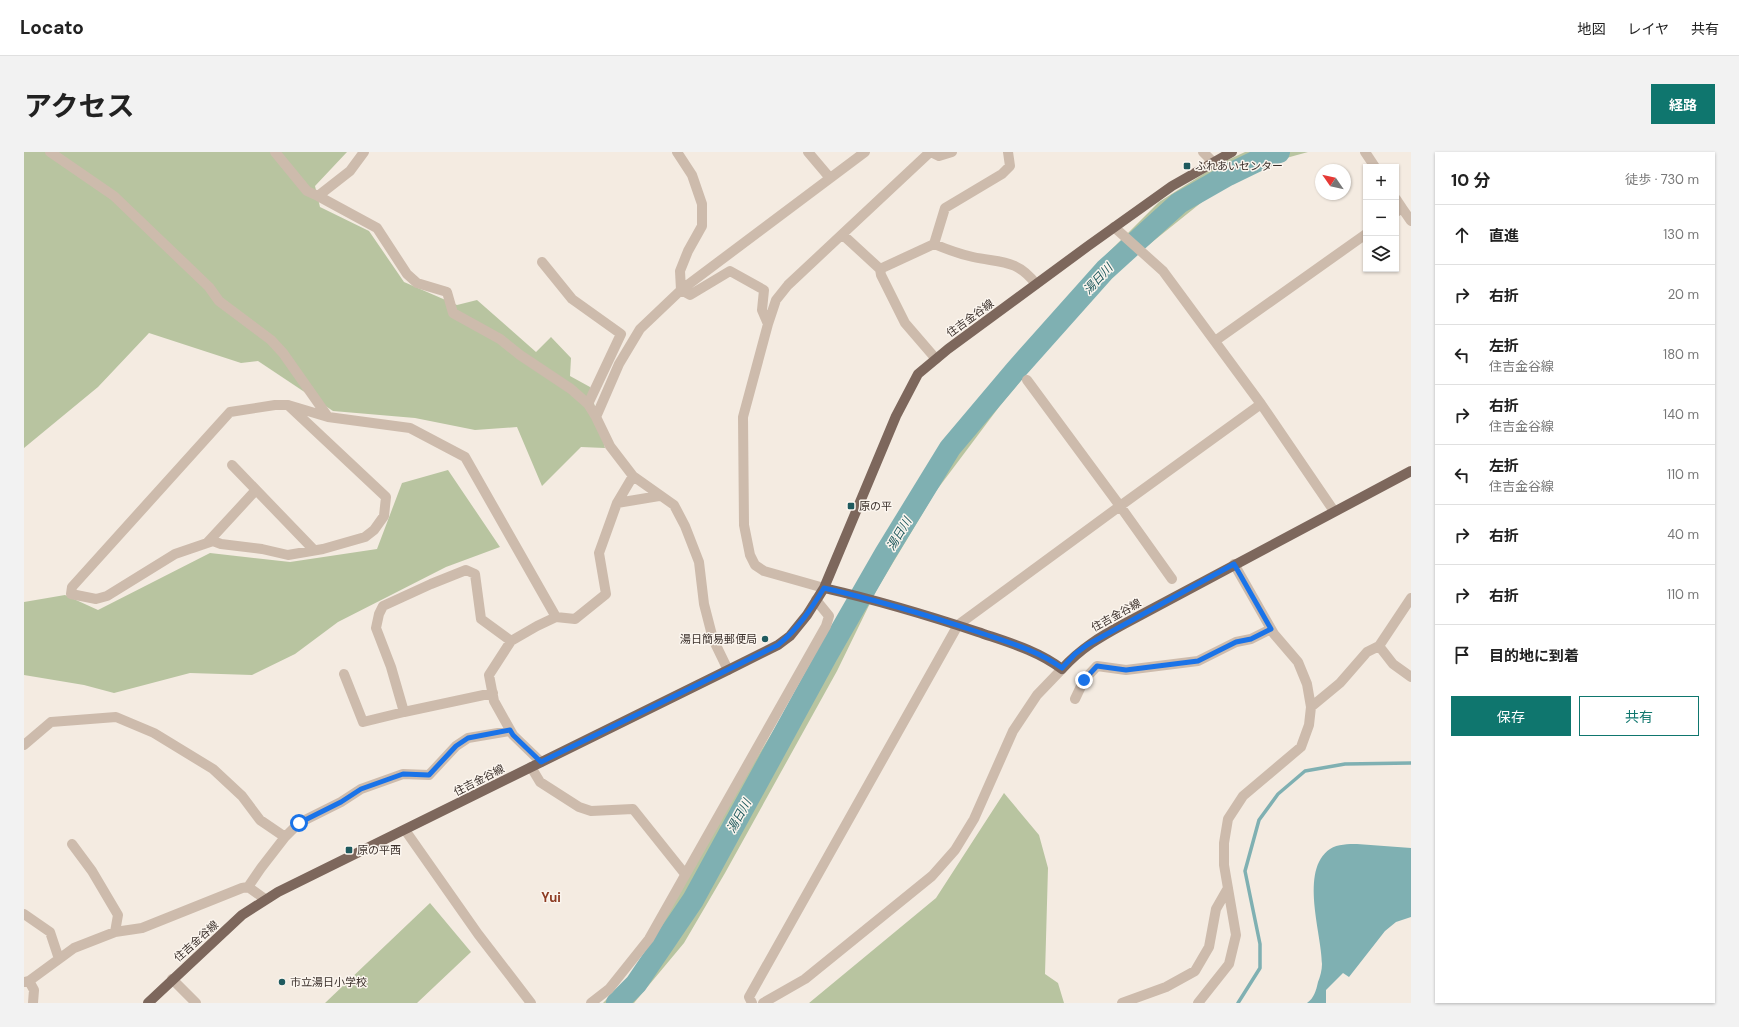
<!DOCTYPE html>
<html lang="ja">
<meta charset="utf-8">
<style>
body{margin:0;font-family:"DM Sans","Noto Sans JP",sans-serif;background:#f2f2f2;color:#222}
.controls{position:absolute;right:12px;top:12px;display:grid;overflow:hidden;border-radius:0px;box-shadow:0 1px 3px #0004}
.controls button{width:36px;height:36px;display:grid;place-items:center;padding:0;border:0;border-bottom:1px solid #e0e0e0;background:#fff;color:#222;font:20px sans-serif}
.compass{position:absolute;left:1291px;top:12px;width:36px;height:36px;border-radius:50%;background:#fff;box-shadow:0 1px 3px #0004;rotate:304deg}
.stop{position:absolute;width:12px;height:12px;margin:-9px;border:3px solid #1a73e8;border-radius:50%;background:#fff}
.stop.end{background:#1a73e8;border-color:#fff;box-shadow:0 1px 4px #0008}
.list{margin:0;padding:0;list-style:none}
h2{display:flex;justify-content:space-between;align-items:center;height:52px;margin:0;padding:0 16px;font-size:17px}
h2 small{font-size:13px;font-weight:400;color:#767676}
.list li{display:grid;grid-template-columns:26px 1fr auto;gap:12px;align-items:center;box-sizing:border-box;height:60px;padding:0 16px;border-top:1px solid #e0e0e0}
.list b{display:block;font-size:15px;white-space:nowrap}
.list p{margin:0;font-size:13px;white-space:nowrap;color:#767676}
.list em{font-size:13px;font-style:normal;color:#767676}
.actions{display:flex;gap:8px;padding:12px 16px}
.actions a{flex:1;padding:9px 0;border:1px solid #0f766e;border-radius:0px;text-align:center;font-size:14px;color:#0f766e}
.actions .main{background:#0f766e;color:#fff}
.icon{flex:none;width:22px;height:22px;fill:none;stroke:currentColor;stroke-width:2;stroke-linecap:round;stroke-linejoin:round}
.map{position:relative;flex:none;width:1387px;height:851px;overflow:hidden;border-radius:0px}
header{display:flex;align-items:center;gap:24px;box-sizing:border-box;height:56px;padding:0 20px;background:#fff;border-bottom:1px solid #e0e0e0}
header strong{font-size:19px}
nav{display:flex;gap:22px;margin-inline-start:auto;font-size:14px}
.intro{display:flex;align-items:center;justify-content:space-between;box-sizing:border-box;height:96px;padding:0 24px}
h1{margin:0;font-size:28px}
.button{padding:10px 18px;border-radius:0px;background:#0f766e;color:#fff;font-size:14px;font-weight:700}
main{display:flex;gap:24px;padding:0 24px}
aside{flex:1;background:#fff;border-radius:0px;box-shadow:0 1px 3px #0004}
.map>svg:first-child{display:block}
.green{fill:#b8c4a0}
.water{fill:#7fb0b2}
.lines{fill:none;stroke-linecap:round;stroke-linejoin:round}
.stream{stroke:#7fb0b2;stroke-width:3.5}
.river{stroke:#7fb0b2;stroke-width:22}
.minor{stroke:#cdbbac;stroke-width:10}
.major{stroke:#7d675c;stroke-width:10}
.route{stroke:#1a73e8;stroke-width:5}
.poi-dot{fill:#1f5a5e;stroke:#fbf5ee;stroke-width:1.5}
.labels{text-anchor:middle;stroke-width:3;stroke-linejoin:round;paint-order:stroke}
.poi-label{font-size:11px;fill:#3b302b;stroke:#fbf5ee;text-anchor:start}
.street-label{font-size:11px;fill:#3b302b;stroke:#fbf5ee}
.water-label{font-size:12px;font-style:italic;fill:#1f5a5e;stroke:#fbf5ee}
.quarter-label{font-size:13px;font-weight:bold;fill:#8c3b22;stroke:#fbf5ee}
</style>
<header>
<strong>Locato</strong>
<nav><a>地図</a><a>レイヤ</a><a>共有</a></nav>
</header>
<div class="intro"><h1>アクセス</h1><a class="button">経路</a></div>
<main>
<div class="map">
<svg width="1387" height="851" viewBox="0 0 1387 851">
<rect width="100%" height="100%" fill="#f4ebe1"/>
<path class="green" d="M 0,0 L 323,0 L 291,34 L 296,55 L 345,79 L 380,130 L 433,153 L 453,148 L 512,200 L 527,185 L 547,206 L 546,224 L 566,235 L 581,296 L 557,295 L 518,334 L 493,275 L 451,278 L 391,266 L 309,259 L 234,209 L 217,211 L 125,181 L 74,235 L 0,296 Z
M 1221,0 L 1284,0 L 1255,8 L 1193,38 L 1107,107 L 1052,162 L 975,255 L 912,339 L 852,439 L 813,519 L 701,721 L 660,791 L 610,851 L 579,851 L 615,814 L 700,659 L 759,563 L 813,469 L 845,419 L 870,369 L 916,295 L 975,224 L 1036,157 L 1081,104 L 1135,50 L 1195,12 Z
M 424,318 L 476,395 L 422,415 L 314,470 L 271,502 L 228,523 L 166,521 L 90,541 L 60,533 L 0,523 L 0,450 L 41,443 L 74,458 L 186,401 L 266,410 L 353,397 L 378,331 Z
M 980,641 L 1015,683 L 1024,716 L 1021,822 L 1034,831 L 1040,851 L 785,851 L 912,746 Z
M 406,751 L 447,800 L 393,851 L 301,851 Z"/>
<path class="water" d="M 1333,692 L 1387,696 L 1387,765 L 1372,770 L 1361,779 L 1325,825 L 1319,821 L 1302,838 L 1302,851 L 1283,851 C 1290,846 1292,839 1294,830 C 1296,825 1298,818 1298,812 C 1298,782 1275,718 1306,697 C 1314,692 1324,692 1333,692 Z"/>
<g class="lines">
<path class="stream" d="M 1214,851 L 1236,816 L 1236,792 L 1221,719 L 1235,668 L 1254,642 L 1281,619 L 1321,612 L 1387,611"/>
<path class="river" d="M 593,851 L 612,832 L 669,748 L 803,503 L 861,402 L 926,296 L 991,219 L 1081,118 L 1155,51 L 1204,23 L 1243,4 L 1255,0"/>
<path class="minor" d="M 26,0 L 90,44 L 185,135 L 195,149 L 247,188 L 259,201 L 304,265
M 251,0 L 283,39 L 294,44
M 340,0 L 326,19 L 294,44 L 353,76 L 383,122 L 393,131 L 423,140 L 429,161 L 476,187 L 496,203 L 547,237 L 564,252 L 572,265 L 586,294 L 609,324 L 650,353 L 661,374 L 675,410 L 680,452 L 689,487 L 704,518
M 653,0 L 668,23 L 678,52 L 678,74 L 664,99 L 656,119 L 657,138
M 784,0 L 806,26
M 907,0 L 915,4 L 928,0
M 984,0 L 986,14 L 978,22 L 921,56 L 910,92 C 922,97 936,102 949,105 C 977,111 993,107 1012,132
M 1179,0 L 1189,10
M 1341,0 L 1351,15
M 1372,47 L 1378,56
M 1372,60 L 1378,56 L 1387,69
M 1090,75 L 1139,119 L 1237,252 L 1310,359
M 819,83 L 856,117 L 910,92
M 518,110 L 548,147 L 597,182 L 564,252
M 856,117 L 857,123 L 881,171 L 912,207
M 657,138 L 666,143 L 706,119 L 740,138 L 738,158 L 744,172
M 1191,189 L 1342,82
M 1003,228 L 1096,354 L 1148,427
M 264,253 L 362,345 L 360,364 L 350,378 L 341,385 L 299,397 L 264,403 L 238,397 L 197,392 L 189,389 L 151,402 L 83,444 L 72,447 L 47,442 L 48,435 L 206,260 L 251,253 L 264,253 L 304,265 L 386,276 L 441,305 L 532,465
M 572,265 L 595,212 L 616,177 L 657,138 L 841,0
M 208,313 L 290,398
M 593,351 L 635,344
M 183,391 L 232,338
M 800,436 L 740,419 L 731,413 L 726,403 L 720,373 L 719,265 L 744,172 L 752,148 L 764,133 L 906,0
M 1387,446 L 1355,494 L 1369,512 L 1387,525
M 320,522 L 339,570 L 380,560
M 469,541 L 380,560 L 367,515 L 352,476 L 355,462 L 359,454 L 407,432 L 442,418 L 451,422 L 457,467 L 487,489
M 1051,547 L 1060,528 L 1073,514 L 1102,518 L 1174,509 L 1212,490 L 1227,487 L 1247,477
M 1287,555 L 1316,531 L 1343,500 L 1355,494
M 0,593 L 27,570 L 92,565 L 130,581 L 189,617 L 218,644 L 236,668 L 261,685
M 517,610 L 489,583 L 470,549 L 465,523 L 487,489 L 513,474 L 532,465 L 551,467 L 582,442 L 575,401 L 593,351 L 609,324
M 507,615 L 516,630 L 555,655 L 567,659 L 609,657 L 661,722
M 381,678 L 454,782 L 507,851
M 48,692 L 68,719 L 94,763 L 91,780
M 224,735 L 237,716 L 261,685 L 275,671 L 317,650 L 337,637 L 379,622 L 405,623 L 432,594 L 444,586 L 486,579
M 0,762 L 26,780 L 35,807
M 148,827 L 172,851
M 5,829 L 10,838 L 9,851
M 0,830 L 5,829 L 50,796 L 91,780 L 118,776 L 218,736 L 224,735 L 241,747
M 567,851 L 585,837 L 625,787 L 802,474 L 805,464 L 792,448
M 728,851 L 725,845 L 934,473 L 1096,354 L 1237,252
M 739,851 L 781,827 L 908,724 L 931,698 L 950,667 L 989,579 L 1013,543 L 1038,517
M 1098,851 L 1142,835 L 1171,819 L 1185,795 L 1192,757 L 1204,736
M 1174,851 L 1205,812 L 1212,783 L 1200,713 L 1200,691 L 1204,667 L 1219,644 L 1277,595 L 1285,573 L 1287,555 L 1283,532 L 1274,510 L 1250,482 L 1210,412"/>
<path class="major" d="M 800,436 C 852,448 903,463 954,480 C 983,490 1013,498 1038,517 C 1057,496 1076,485 1100,472 L 1387,319
M 124,851 L 218,763 L 254,740 L 704,518 L 754,493 L 766,484 L 783,463 L 800,436 L 872,264 L 894,222 L 924,197 L 1064,94 L 1148,34 L 1208,0"/>
</g>
<g class="lines">
<path class="route" d="M 275,671 L 317,650 L 337,637 L 379,622 L 405,623 L 432,594 L 444,586 L 486,578 L 489,583 L 517,610 L 754,493 C 774,477 787,457 800,436 C 852,448 903,463 954,480 C 983,490 1013,498 1038,516 L 1051,502 L 1063,493 L 1210,412 L 1247,477 L 1227,487 L 1212,490 L 1174,509 L 1102,518 L 1073,514 L 1060,528"/>
</g>
<g class="poi-dot">
<rect x="1159" y="10" width="8" height="8" rx="2"/>
<rect x="823" y="350" width="8" height="8" rx="2"/>
<circle cx="741" cy="487" r="4"/>
<rect x="321" y="694" width="8" height="8" rx="2"/>
<circle cx="258" cy="830" r="4"/>
</g>
<g class="labels">
<g class="poi-label">
<text x="1171" y="18">ふれあいセンター</text>
<text x="835" y="358">原の平</text>
<text x="733" y="491" text-anchor="end">湯日簡易郵便局</text>
<text x="333" y="702">原の平西</text>
<text x="266" y="834">市立湯日小学校</text>
</g>
<g class="street-label">
<text transform="translate(946 166) rotate(-36)" y="4">住吉金谷線</text>
<text transform="translate(1092 463) rotate(-29)" y="4">住吉金谷線</text>
<text transform="translate(455 628) rotate(-27)" y="4">住吉金谷線</text>
<text transform="translate(172 789) rotate(-42)" y="4">住吉金谷線</text>
</g>
<g class="water-label">
<text transform="translate(1074 127) rotate(-47)" y="4">湯日川</text>
<text transform="translate(875 382) rotate(-59)" y="4">湯日川</text>
<text transform="translate(715 664) rotate(-61)" y="4">湯日川</text>
</g>
<g class="quarter-label">
<text x="527" y="750">Yui</text>
</g>
</g>
</svg>
<div class="controls">
<button>+</button>
<button>−</button>
<button><svg class="icon" aria-label="layers" viewBox="0 0 24 24"><path d="M12 4l9 5-9 5-9-5zM3 14l9 5 9-5"/></svg></button>
</div>
<svg class="compass" viewBox="-18 -18 36 36"><path d="M0-13l5 13h-10z" fill="#e53935"/><path d="M0 13l5-13h-10z" fill="#767676"/></svg>
<div class="stop" style="left:275px;top:671px"></div>
<div class="stop end" style="left:1060px;top:528px"></div>
</div>
<aside>
<h2>10 分<small>徒歩 · 730 m</small></h2>
<ul class="list">
<li><svg class="icon" aria-label="ahead" viewBox="0 0 24 24"><path d="M12 20V5M6 11l6-6 6 6"/></svg><div><b>直進</b></div><em>130 m</em></li>
<li><svg class="icon" aria-label="right" viewBox="0 0 24 24"><path d="M7 20v-9h11M14 6l5 5-5 5"/></svg><div><b>右折</b></div><em>20 m</em></li>
<li><svg class="icon" aria-label="left" viewBox="0 0 24 24"><path d="M17 20v-9H6M10 6l-5 5 5 5"/></svg><div><b>左折</b><p>住吉金谷線</p></div><em>180 m</em></li>
<li><svg class="icon" aria-label="right" viewBox="0 0 24 24"><path d="M7 20v-9h11M14 6l5 5-5 5"/></svg><div><b>右折</b><p>住吉金谷線</p></div><em>140 m</em></li>
<li><svg class="icon" aria-label="left" viewBox="0 0 24 24"><path d="M17 20v-9H6M10 6l-5 5 5 5"/></svg><div><b>左折</b><p>住吉金谷線</p></div><em>110 m</em></li>
<li><svg class="icon" aria-label="right" viewBox="0 0 24 24"><path d="M7 20v-9h11M14 6l5 5-5 5"/></svg><div><b>右折</b></div><em>40 m</em></li>
<li><svg class="icon" aria-label="right" viewBox="0 0 24 24"><path d="M7 20v-9h11M14 6l5 5-5 5"/></svg><div><b>右折</b></div><em>110 m</em></li>
<li><svg class="icon" aria-label="arrive" viewBox="0 0 24 24"><path d="M6 21V4h12l-3 4 3 4H6"/></svg><div><b>目的地に到着</b></div></li>
</ul>
<div class="actions"><a class="main">保存</a><a>共有</a></div>
</aside>
</main>
